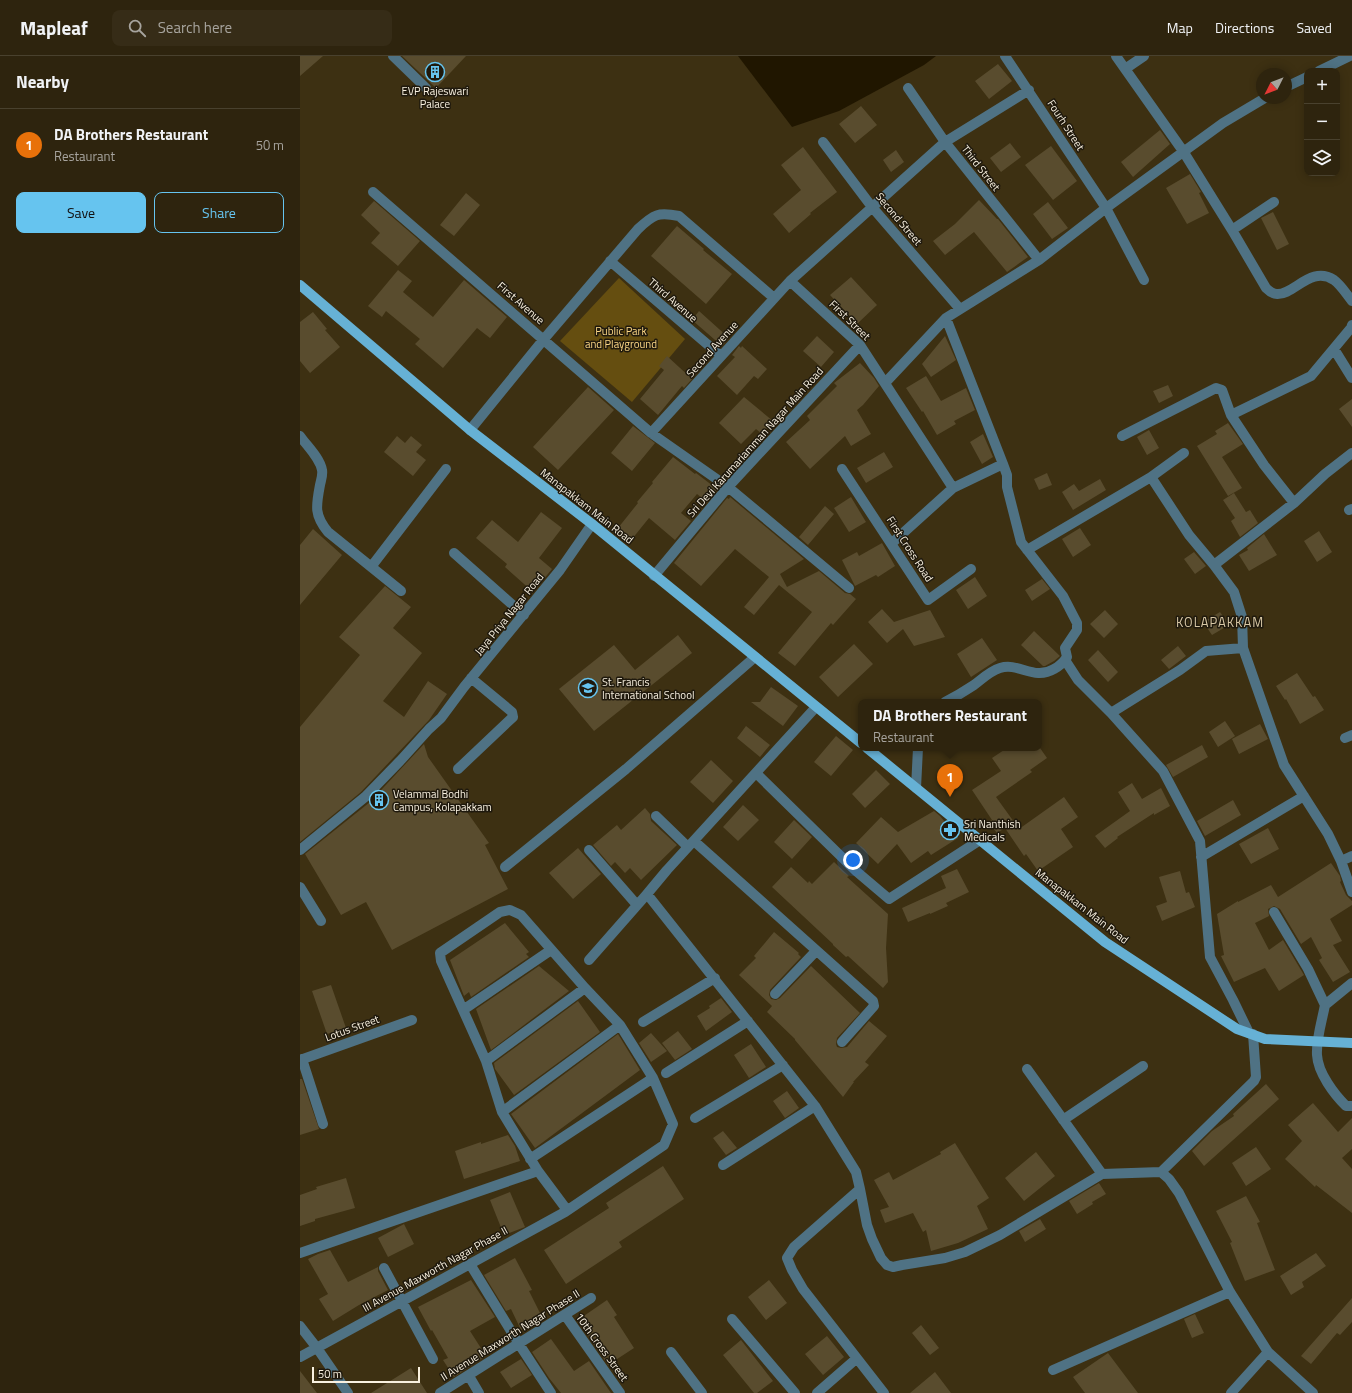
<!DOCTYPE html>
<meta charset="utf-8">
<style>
body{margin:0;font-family:"Titillium Web",sans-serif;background:#362c17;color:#f1f3f6}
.controls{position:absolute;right:12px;top:12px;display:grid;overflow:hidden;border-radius:8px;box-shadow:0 2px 10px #0003}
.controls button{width:36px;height:36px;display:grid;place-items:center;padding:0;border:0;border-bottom:1px solid #49412e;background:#2e240e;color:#f1f3f6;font:20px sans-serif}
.compass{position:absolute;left:956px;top:12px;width:36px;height:36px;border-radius:50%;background:#2e240e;box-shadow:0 2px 10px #0003;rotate:228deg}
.scale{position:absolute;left:12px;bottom:10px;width:108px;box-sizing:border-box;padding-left:4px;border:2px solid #f9f1e0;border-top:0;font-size:11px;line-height:14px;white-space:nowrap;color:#f9f1e0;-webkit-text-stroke:3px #1f190d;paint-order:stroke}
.you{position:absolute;left:553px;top:804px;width:14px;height:14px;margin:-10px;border:3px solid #fff;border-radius:50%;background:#1a73e8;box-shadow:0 0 0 6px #1a73e833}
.badge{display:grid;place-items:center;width:26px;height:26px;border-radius:50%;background:#66c4ef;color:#fff;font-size:13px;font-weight:700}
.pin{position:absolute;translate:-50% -33px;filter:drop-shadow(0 1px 2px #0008)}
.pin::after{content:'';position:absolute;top:21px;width:14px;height:12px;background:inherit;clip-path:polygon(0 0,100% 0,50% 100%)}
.popup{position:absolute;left:558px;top:643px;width:184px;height:52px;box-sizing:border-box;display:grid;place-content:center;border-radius:8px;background:#2e240e;filter:drop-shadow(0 1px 3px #0005);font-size:13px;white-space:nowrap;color:#a7a49e}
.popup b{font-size:15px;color:#f1f3f6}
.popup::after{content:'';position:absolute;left:50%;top:100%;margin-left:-8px;border:8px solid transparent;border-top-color:#2e240e}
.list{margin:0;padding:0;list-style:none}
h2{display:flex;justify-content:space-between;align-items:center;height:52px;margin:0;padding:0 16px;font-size:17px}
h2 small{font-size:13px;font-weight:400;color:#a7a49e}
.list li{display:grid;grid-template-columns:26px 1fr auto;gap:12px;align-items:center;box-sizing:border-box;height:72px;padding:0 16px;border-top:1px solid #49412e}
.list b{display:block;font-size:15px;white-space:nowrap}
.list p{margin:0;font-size:13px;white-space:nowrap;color:#a7a49e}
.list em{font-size:13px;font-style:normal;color:#a7a49e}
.actions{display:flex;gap:8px;padding:12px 16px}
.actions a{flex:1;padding:9px 0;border:1px solid #66c4ef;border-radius:8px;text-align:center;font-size:14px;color:#66c4ef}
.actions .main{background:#66c4ef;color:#111}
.icon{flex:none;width:22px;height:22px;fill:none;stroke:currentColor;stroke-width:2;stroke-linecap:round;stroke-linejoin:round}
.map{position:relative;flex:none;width:1052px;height:1337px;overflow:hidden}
header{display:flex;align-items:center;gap:24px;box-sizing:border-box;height:56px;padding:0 20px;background:#2e240e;border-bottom:1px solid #49412e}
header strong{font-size:19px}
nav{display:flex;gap:22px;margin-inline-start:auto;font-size:14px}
.search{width:280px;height:36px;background:#362c17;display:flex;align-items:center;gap:10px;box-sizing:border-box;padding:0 14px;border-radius:8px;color:#a7a49e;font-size:15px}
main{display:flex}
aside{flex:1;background:#2e240e}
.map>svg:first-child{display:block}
.green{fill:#654e10}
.water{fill:#201600}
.building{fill:#594c2e}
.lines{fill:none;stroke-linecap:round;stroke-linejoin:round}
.minor{stroke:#4f7284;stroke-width:10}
.major{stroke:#66b1d5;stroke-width:10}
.labels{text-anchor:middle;stroke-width:3;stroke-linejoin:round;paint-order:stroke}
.poi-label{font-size:11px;fill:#f9f1e0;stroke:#1f190d;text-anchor:start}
.street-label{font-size:11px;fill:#f9f1e0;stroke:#1f190d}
.park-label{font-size:11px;fill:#fdd886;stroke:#1f190d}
.quarter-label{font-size:13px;letter-spacing:1px;fill:#d7c7a5;stroke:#1f190d}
</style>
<header>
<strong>Mapleaf</strong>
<div class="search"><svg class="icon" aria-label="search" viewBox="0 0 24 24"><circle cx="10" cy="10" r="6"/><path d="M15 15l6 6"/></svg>Search here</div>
<nav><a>Map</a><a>Directions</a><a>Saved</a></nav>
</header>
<main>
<aside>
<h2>Nearby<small></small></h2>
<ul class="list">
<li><span class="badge" style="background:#e8710a">1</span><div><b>DA Brothers Restaurant</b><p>Restaurant</p></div><em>50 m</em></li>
</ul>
<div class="actions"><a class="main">Save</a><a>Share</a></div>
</aside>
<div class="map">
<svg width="1052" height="1337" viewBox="0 0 1052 1337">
<rect width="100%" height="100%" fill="#3d3012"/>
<path class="green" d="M 319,222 L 385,283 L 332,346 L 260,285 Z"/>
<path class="water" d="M 438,0 L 636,0 L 624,9 L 539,55 L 492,71 Z"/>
<path class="building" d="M 0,0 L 23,0 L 0,20 Z
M 102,0 L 166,0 L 136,32 Z
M 698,8 L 712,25 L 689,43 L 675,25 Z
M 561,50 L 577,69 L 555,87 L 539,68 Z
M 860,74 L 870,88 L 833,121 L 821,106 Z
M 710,87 L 721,101 L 701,116 L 690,102 Z
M 751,90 L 777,125 L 753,144 L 725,109 Z
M 503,91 L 537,136 L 510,157 L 511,158 L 489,177 L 473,158 L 501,134 L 481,109 Z
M 596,94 L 604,106 L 591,116 L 583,104 Z
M 890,118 L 901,136 L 899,137 L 909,157 L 887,168 L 866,132 Z
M 166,137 L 180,149 L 154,180 L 140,169 Z
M 679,144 L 697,163 L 698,163 L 728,201 L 707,216 L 674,176 L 645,199 L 633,185 L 655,168 Z
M 74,145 L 120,185 L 98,210 L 71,187 L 80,177 L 61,159 Z
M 748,146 L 768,172 L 752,183 L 733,158 Z
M 973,156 L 989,188 L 977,194 L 961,162 Z
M 377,170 L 404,193 L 403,194 L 432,218 L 406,248 L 351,200 Z
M 98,214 L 112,225 L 103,236 L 133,261 L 164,224 L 207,261 L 190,282 L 177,272 L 143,312 L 115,288 L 120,283 L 86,255 L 82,261 L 68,250 Z
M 551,221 L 577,249 L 557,268 L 530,239 Z
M 399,255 L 429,282 L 422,290 L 392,264 Z
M 13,256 L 27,273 L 25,274 L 40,291 L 10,317 L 0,305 L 0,266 Z
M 517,280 L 534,296 L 521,311 L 503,295 Z
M 645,280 L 656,304 L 631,321 L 622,308 Z
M 439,290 L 441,292 L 442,290 L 467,313 L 458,323 L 454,320 L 437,339 L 417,320 L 435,301 L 432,299 Z
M 367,300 L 392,323 L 384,332 L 382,330 L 358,359 L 340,343 L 364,314 L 359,310 Z
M 560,307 L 574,322 L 579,330 L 563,349 L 557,354 L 571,378 L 551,390 L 545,380 L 510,413 L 486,386 L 510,364 L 507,360 L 537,330 L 534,327 Z
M 626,320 L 641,345 L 666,332 L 675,354 L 654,365 L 656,368 L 637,379 L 623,355 L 622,356 L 606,332 Z
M 868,329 L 873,340 L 859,347 L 853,335 Z
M 288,331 L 314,354 L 258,414 L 233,391 Z
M 444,341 L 473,365 L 462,378 L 456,373 L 441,388 L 419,367 Z
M 1052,343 L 1052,371 L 1039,353 Z
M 928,367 L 943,388 L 922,401 L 942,432 L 928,440 L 897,390 L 917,378 L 915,375 Z
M 333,370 L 355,387 L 332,415 L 311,397 Z
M 849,374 L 859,392 L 847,399 L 837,381 Z
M 683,378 L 693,401 L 682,408 L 670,386 Z
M 97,380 L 105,387 L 111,380 L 122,389 L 116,396 L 126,404 L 113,420 L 84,396 Z
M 584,396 L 593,411 L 566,427 L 557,412 Z
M 373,401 L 395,418 L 396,417 L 417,433 L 407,446 L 397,438 L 381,457 L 391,465 L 375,484 L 349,462 L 332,483 L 318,472 L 338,447 L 337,446 L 353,427 L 352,426 Z
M 747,417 L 752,429 L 739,434 L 734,423 Z
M 800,423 L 806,434 L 773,454 L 762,436 L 774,428 L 779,435 Z
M 934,437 L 946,456 L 950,454 L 958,467 L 940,481 L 931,465 L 935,462 L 923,444 Z
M 430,441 L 504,503 L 480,518 L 487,531 L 519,515 L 545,537 L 550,538 L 556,543 L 533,569 L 531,567 L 495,610 L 478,597 L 512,556 L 479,529 L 454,559 L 444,551 L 469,521 L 435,493 L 401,530 L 374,507 L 427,442 L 429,443 Z
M 551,441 L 566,466 L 549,476 L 534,452 Z
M 525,450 L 534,458 L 508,489 L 499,481 Z
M 241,456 L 262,472 L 239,502 L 252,513 L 233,536 L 205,511 L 207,508 L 176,482 L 192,464 L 218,486 Z
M 780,472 L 791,489 L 773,501 L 762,483 Z
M 13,473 L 42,499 L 0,549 L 0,489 Z
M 1019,475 L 1032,496 L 1017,506 L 1004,485 Z
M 964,478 L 977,499 L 949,515 L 939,499 L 948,494 L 947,492 Z
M 582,487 L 595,510 L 578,521 L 576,519 L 555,530 L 542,504 L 557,496 L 559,500 Z
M 894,496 L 906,510 L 895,518 L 884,503 Z
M 675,521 L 687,540 L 668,553 L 656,534 Z
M 742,523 L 750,533 L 732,545 L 725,534 Z
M 85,530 L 111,551 L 93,572 L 122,597 L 83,645 L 104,661 L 128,625 L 147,638 L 129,664 L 61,736 L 0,786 L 0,671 L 60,599 L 39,581 Z
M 582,553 L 594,566 L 630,554 L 645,581 L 614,590 L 603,573 L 587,587 L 568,566 Z
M 805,554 L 818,568 L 804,582 L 790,568 Z
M 920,556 L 929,569 L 912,579 L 903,566 Z
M 734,575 L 760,600 L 754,605 L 745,610 L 743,610 L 721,589 Z
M 378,579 L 392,597 L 294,675 L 259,633 L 314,589 L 335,614 Z
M 682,582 L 697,604 L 671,621 L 657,598 Z
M 554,588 L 573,608 L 538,641 L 519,621 Z
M 878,590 L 886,600 L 869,613 L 861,604 Z
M 798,594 L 818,616 L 808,626 L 788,604 Z
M 997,617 L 1013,641 L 1015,640 L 1024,654 L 1000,668 L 986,643 L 985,644 L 976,630 Z
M 471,631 L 498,650 L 483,670 L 451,646 L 460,646 Z
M 925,665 L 935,680 L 918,691 L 909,676 Z
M 960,668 L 968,683 L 939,698 L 932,683 Z
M 446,670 L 470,689 L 460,701 L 437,682 Z
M 536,680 L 553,694 L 531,720 L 514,706 Z
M 124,688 L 128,701 L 189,787 L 185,789 L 208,833 L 92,894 L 66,846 L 41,859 L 5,798 L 70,746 Z
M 902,689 L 908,701 L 873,721 L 866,709 Z
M 707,692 L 740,692 L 747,702 L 730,714 L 732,716 L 696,741 L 719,773 L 764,741 L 778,761 L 761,773 L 773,791 L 738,815 L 726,798 L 724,800 L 705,772 L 697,777 L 688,766 L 692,764 L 672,734 L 701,715 L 692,702 Z
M 411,704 L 433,725 L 413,747 L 390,726 Z
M 576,714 L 590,728 L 565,752 L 552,738 Z
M 832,727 L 842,743 L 861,732 L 870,750 L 854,759 L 854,757 L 817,781 L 818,782 L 805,792 L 795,780 L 830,755 L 818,736 Z
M 933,744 L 941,759 L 905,780 L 897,765 Z
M 443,749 L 459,764 L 438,785 L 423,771 Z
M 345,752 L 350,758 L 351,765 L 377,789 L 341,824 L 330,812 L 325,817 L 315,806 L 311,810 L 293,789 L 317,769 L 321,774 Z
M 634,755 L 640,760 L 658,782 L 631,799 L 628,795 L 611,807 L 597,788 L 578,808 L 556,787 L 581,761 L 598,776 Z
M 494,764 L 512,781 L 492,803 L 474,786 Z
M 968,772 L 979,793 L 951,808 L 939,788 Z
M 278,792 L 301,818 L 273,843 L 249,817 Z
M 534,806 L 549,820 L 547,821 L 588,858 L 586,892 L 588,926 L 583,932 L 548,900 L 546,901 L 533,889 L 533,888 L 472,831 L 491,811 L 508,827 L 509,825 L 512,828 Z
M 1031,807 L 1040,820 L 1041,825 L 1040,826 L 1046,839 L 1052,845 L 1052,849 L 1030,863 L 1042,885 L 1033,889 L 1050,916 L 1033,926 L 1019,904 L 1022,902 L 1011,881 L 1001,888 L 980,853 L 974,850 L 968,853 L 969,860 L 955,867 L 969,894 L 983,884 L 1004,919 L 979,935 L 965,912 L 934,926 L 921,900 L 924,899 L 917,858 L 938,845 L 938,846 L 971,829 L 978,841 Z
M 657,813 L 669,836 L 646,847 L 648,850 L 630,858 L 630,857 L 608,866 L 602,852 L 646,832 L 641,820 Z
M 880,815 L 886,837 L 889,836 L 895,851 L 862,865 L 856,850 L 867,846 L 859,821 Z
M 205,867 L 229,896 L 226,898 L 229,901 L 171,941 L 169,936 L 164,940 L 150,904 Z
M 474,876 L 499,897 L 498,898 L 501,901 L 470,934 L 469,939 L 471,943 L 476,944 L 480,942 L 511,910 L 560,957 L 537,982 L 536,988 L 537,991 L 541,992 L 547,991 L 569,965 L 587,980 L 565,1006 L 569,1009 L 553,1026 L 554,1026 L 543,1041 L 495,984 L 495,983 L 467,956 L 472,950 L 439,919 L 456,902 L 454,900 Z
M 239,910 L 269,935 L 191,994 L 176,953 Z
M 31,929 L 46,972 L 27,978 L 12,935 Z
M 421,942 L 432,956 L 406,975 L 397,960 L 410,952 L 409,950 Z
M 278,945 L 300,976 L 214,1039 L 195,1013 L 194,1007 Z
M 378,975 L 392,993 L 375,1004 L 362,987 Z
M 351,977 L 367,995 L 351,1006 L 339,987 Z
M 318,978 L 340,1014 L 235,1092 L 211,1058 Z
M 451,988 L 466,1011 L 449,1022 L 434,999 Z
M 0,1023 L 2,1023 L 19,1073 L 0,1079 Z
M 966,1028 L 979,1043 L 904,1110 L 892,1095 L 912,1075 L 934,1060 L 933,1058 Z
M 487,1035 L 499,1052 L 485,1062 L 473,1045 Z
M 1013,1047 L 1038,1076 L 1052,1062 L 1052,1093 L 1042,1102 L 1052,1113 L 1052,1157 L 1016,1129 L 1015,1131 L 985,1103 L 1002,1085 L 988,1069 Z
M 423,1075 L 437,1092 L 426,1099 L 413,1082 Z
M 208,1079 L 215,1090 L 220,1105 L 164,1123 L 155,1095 L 181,1086 L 181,1088 Z
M 655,1087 L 689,1142 L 677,1150 L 688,1173 L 658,1187 L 631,1195 L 626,1174 L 623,1176 L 613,1157 L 585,1167 L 580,1154 L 589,1151 L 574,1124 L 589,1116 L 593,1124 L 641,1098 L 640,1096 Z
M 956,1091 L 971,1113 L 946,1130 L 932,1107 Z
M 736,1096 L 755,1120 L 724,1145 L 705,1122 Z
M 363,1110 L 384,1143 L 319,1186 L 322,1191 L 266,1228 L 244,1194 L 309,1152 L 306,1147 Z
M 46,1122 L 55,1152 L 15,1163 L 15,1165 L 0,1170 L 0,1139 L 17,1133 L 16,1131 Z
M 799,1127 L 806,1138 L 792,1146 L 793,1148 L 777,1158 L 769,1145 Z
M 210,1136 L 225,1171 L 204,1179 L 190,1144 Z
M 946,1140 L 960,1166 L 957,1167 L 975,1214 L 945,1225 L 930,1187 L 932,1186 L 916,1155 Z
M 740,1163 L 746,1173 L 725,1186 L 719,1175 Z
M 104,1168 L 114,1188 L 88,1201 L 78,1182 Z
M 30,1194 L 48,1226 L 78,1211 L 78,1215 L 88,1234 L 59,1249 L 33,1265 L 19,1243 L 28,1238 L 8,1203 L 18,1198 Z
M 1016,1197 L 1026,1210 L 1002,1226 L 1004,1231 L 991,1239 L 980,1220 Z
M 215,1202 L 232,1234 L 229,1235 L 243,1263 L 221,1274 L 211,1253 L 206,1255 L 184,1219 Z
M 171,1224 L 195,1261 L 170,1275 L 186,1300 L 154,1321 L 143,1304 L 148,1302 L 132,1274 L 131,1275 L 118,1251 Z
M 469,1224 L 487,1247 L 466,1264 L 448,1241 Z
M 1052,1242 L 1052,1266 L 1040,1279 L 1037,1277 L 1011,1308 L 1001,1300 Z
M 307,1244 L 317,1259 L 314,1261 L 334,1292 L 308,1309 L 278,1264 Z
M 895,1258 L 904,1277 L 892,1282 L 884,1263 Z
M 621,1269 L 639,1292 L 630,1299 L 612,1277 Z
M 527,1280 L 544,1301 L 523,1319 L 505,1298 Z
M 251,1283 L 274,1315 L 289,1305 L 311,1337 L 261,1337 L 249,1322 L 232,1296 Z
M 441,1284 L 473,1325 L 457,1337 L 454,1337 L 423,1299 Z
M 808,1297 L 838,1337 L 785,1337 L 773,1321 Z
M 221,1303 L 232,1319 L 211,1332 L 200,1316 Z
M 111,1312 L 127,1337 L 71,1337 Z
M 0,1315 L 17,1337 L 0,1337 Z
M 635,1316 L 651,1337 L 610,1337 Z"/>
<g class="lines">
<path class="minor" d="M 93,0 L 126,32
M 705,0 L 806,152 L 923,67 L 965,42
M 816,0 L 883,95 L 932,174 L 966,232 C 969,235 972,238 977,238 C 994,239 1011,209 1034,224 C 1041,229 1047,239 1052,245
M 825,13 L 844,0
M 1019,15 L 1050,0
M 986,31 L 1007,21
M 608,32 L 645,86 L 739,204
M 523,86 L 572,151 L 660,253
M 73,136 L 351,377 L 428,431 L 549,532
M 932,174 L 974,146
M 310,205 L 421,300
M 490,225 L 560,289 L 653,432 L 592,487
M 646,262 L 703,408 L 653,432
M 1052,269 L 1051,272 L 1011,320 L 931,359 L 964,409 L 994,447 L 1025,418 L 1052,397
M 1034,293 L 1052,322
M 585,327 L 646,262 L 739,204 L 806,152 L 844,224
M 170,374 L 244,283 L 338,173 C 354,158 358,156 379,160 L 474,242
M 351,377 L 490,225 L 645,86 L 729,34
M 0,380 C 7,390 20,402 22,414 C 23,419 21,424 20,429 C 16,450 14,459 28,476 L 101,535
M 822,380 L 916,332 L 922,334 L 931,359
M 884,397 L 851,421 L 889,479 L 914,509 L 934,536 L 942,561 L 943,592
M 542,413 L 628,544 L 671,513
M 1049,454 L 1052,453
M 727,494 L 851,421
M 154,497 L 224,559
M 914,509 L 994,447
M 71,511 L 146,413
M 354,520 L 428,431 L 560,289
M 765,604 L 778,624 L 811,657
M 645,646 C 655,641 665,635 674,629 C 682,623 690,615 700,612 C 719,606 734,625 754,613 C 760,610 763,607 767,601 L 765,592 L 777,574 L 777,567 L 763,540 L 721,486 L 707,431 L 707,419 L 703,408
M 516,651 L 367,814 L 347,838 L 515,1050 L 556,1116 L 560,1133 L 567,1169 L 572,1183 L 581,1202 L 587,1209 L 593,1211 L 602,1209 L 645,1202 L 665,1196 L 700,1179 L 802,1118
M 1045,682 L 1052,679
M 158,713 L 213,661 L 212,656 L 171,622
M 456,717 L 556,815 L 589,843 L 680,784
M 616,732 L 618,692
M 356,760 L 388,791
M 394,785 L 573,945 L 574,950 L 542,986
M 0,794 L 65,741 L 100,705 L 129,673 L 141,662 L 164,631 L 260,514 L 292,468
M 289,794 L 337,849
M 901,801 L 1004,740
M 1041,805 L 1052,800
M 205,811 L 326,713 L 455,601
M 0,831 L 21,865
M 974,856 L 1008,913 L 1025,949
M 289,904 L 347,838
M 1052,927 L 1025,949 C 1022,965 1016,983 1017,999 C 1018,1017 1034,1038 1046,1050 L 1052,1050
M 475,938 L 516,895
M 163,954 L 251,894
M 343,966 L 415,922
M 949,977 L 933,944 L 910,901 L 900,785 L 863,715 L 811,657 L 880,614 L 906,595 L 943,592 L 984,709 L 1028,778 L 1041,805 L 1052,836
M 2,1003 L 23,1068
M 0,1004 L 112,964
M 186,1005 L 285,932
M 727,1013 L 802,1118 L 861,1116 L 869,1123 L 879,1137 L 930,1236 L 968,1296 L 1013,1337
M 366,1017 L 448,965
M 202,1056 L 320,969
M 395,1062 L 483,1009
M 763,1064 L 843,1010
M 230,1103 L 353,1022
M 423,1109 L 515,1050
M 238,1115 L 267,1154
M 861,1116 L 954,1025 L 956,1021 L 953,978
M 560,1133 L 494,1191 L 487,1202 L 492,1214 L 503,1233 L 584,1337
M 0,1197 L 238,1115 L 202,1056 L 186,1005 L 141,905 L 140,897 L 200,856 L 210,854 L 221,859 L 285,932 L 320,969 L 353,1022 L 373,1068 L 364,1089 L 265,1156 L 0,1301
M 170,1208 L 219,1288 L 251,1337
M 84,1212 L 133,1303
M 265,1259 L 320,1337
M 432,1263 L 495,1337
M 0,1270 L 17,1292 L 48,1337
M 371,1296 L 402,1337
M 753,1314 L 930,1236
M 169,1320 L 179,1337
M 140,1337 L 291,1242
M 517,1337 L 556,1303
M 931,1337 L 968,1296"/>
<path class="major" d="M 0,229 L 170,374 L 292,468 L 561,687
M 567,692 L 805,886 L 937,973 L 965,983 L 1052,987"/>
</g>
<defs>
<g id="building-ring" transform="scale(1)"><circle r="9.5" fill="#1f190d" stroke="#66c4ef" stroke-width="1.5"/><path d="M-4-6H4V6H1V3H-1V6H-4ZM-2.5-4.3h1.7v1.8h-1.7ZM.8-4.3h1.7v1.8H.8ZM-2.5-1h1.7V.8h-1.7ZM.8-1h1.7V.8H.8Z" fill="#66c4ef"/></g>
<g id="school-ring" transform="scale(1)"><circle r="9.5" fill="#1f190d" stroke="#66c4ef" stroke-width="1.5"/><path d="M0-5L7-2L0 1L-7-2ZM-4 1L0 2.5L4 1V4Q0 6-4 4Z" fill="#66c4ef"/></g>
<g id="pharmacy-ring" transform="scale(1)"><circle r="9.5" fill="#1f190d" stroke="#66c4ef" stroke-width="1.5"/><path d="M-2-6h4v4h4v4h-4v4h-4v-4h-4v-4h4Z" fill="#66c4ef"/></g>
</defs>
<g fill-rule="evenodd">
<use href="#building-ring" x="135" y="16"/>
<use href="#school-ring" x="288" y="632"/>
<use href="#building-ring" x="79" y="744"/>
<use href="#pharmacy-ring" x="650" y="774"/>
</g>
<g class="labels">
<g class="poi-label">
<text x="135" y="39" text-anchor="middle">EVP Rajeswari<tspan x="135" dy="13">Palace</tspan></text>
<text x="302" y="630">St. Francis<tspan x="302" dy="13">International School</tspan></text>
<text x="93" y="742">Velammal Bodhi<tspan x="93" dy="13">Campus, Kolapakkam</tspan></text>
<text x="664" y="772">Sri Nanthish<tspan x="664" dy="13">Medicals</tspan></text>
</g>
<g class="street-label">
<text transform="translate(766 69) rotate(57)" y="4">Fourh Street</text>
<text transform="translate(681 112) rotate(52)" y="4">Third Street</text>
<text transform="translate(599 163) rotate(50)" y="4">Second Street</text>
<text transform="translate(373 244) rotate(41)" y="4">Third Avenue</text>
<text transform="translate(221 247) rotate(41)" y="4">First Avenue</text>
<text transform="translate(550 264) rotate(44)" y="4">First Street</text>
<text transform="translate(412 293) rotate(-48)" y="4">Second Avenue</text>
<text transform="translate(455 386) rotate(-48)" y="4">Sri Devi Karumariamman Nagar Main Road</text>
<text transform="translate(287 450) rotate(38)" y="4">Manapakkam Main Road</text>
<text transform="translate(610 493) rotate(57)" y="4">First Cross Road</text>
<text transform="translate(209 558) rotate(-51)" y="4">Jaya Priya Nagar Road</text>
<text transform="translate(782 850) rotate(38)" y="4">Manapakkam Main Road</text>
<text transform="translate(52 972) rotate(-20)" y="4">Lotus Street</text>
<text transform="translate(135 1213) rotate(-29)" y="4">III Avenue Maxworth Nagar Phase II</text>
<text transform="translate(210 1279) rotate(-32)" y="4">II Avenue Maxworth Nagar Phase II</text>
<text transform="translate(302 1291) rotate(54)" y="4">10th Cross Street</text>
</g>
<g class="park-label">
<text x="321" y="279">Public Park<tspan x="321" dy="13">and Playground</tspan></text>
</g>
<g class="quarter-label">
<text x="920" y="571">KOLAPAKKAM</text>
</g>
</g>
</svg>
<div class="controls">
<button>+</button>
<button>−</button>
<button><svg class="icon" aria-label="layers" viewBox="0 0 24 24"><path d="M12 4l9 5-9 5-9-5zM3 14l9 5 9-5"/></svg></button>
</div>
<svg class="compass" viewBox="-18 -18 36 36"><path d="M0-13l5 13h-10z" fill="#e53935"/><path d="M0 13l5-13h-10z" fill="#a7a49e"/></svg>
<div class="scale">50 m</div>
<div class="you"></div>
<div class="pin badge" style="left:650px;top:741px;background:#e8710a">1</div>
<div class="popup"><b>DA Brothers Restaurant</b>Restaurant</div>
</div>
</main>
